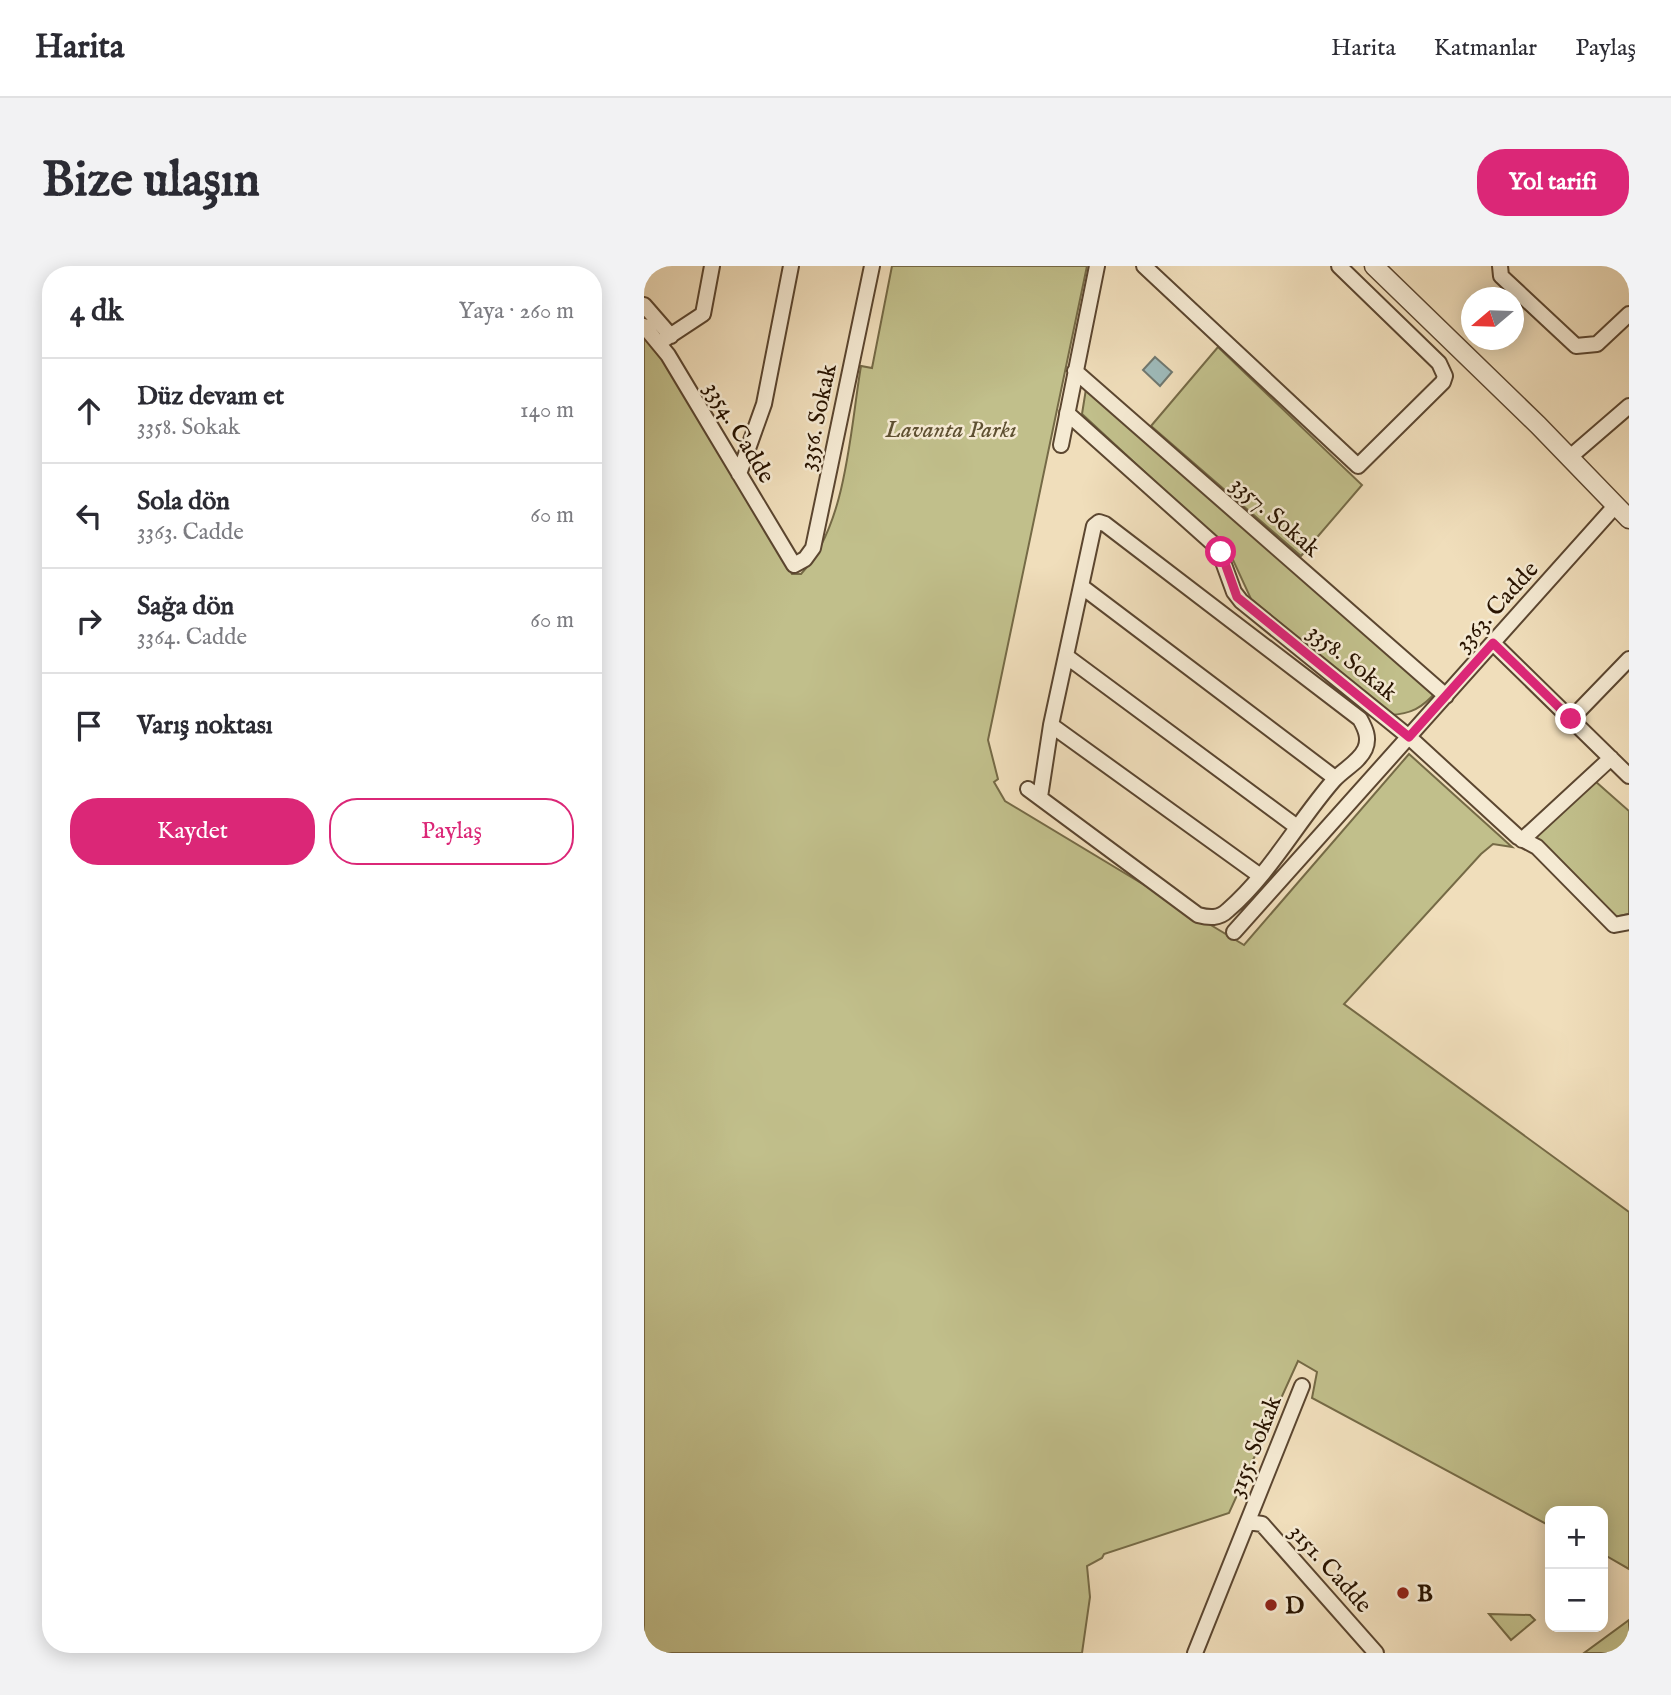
<!DOCTYPE html>
<html lang="tr">
<meta charset="utf-8">
<style>
body{margin:0;font-family:"IM FELL English",serif;background:#f2f2f3;color:#2b2b33}
.controls{position:absolute;right:21px;bottom:21px;display:grid;overflow:hidden;border-radius:14px;box-shadow:0 4px 18px #0003}
.controls button{width:63px;height:63px;display:grid;place-items:center;padding:0;border:0;border-bottom:2px solid #e1e1e2;background:#fff;color:#2b2b33;font:35px sans-serif}
.compass{position:absolute;left:817px;top:21px;width:63px;height:63px;border-radius:50%;background:#fff;box-shadow:0 4px 18px #0003;rotate:251deg}
.stop{position:absolute;width:21px;height:21px;margin:-16px;border:5px solid #db2777;border-radius:50%;background:#fff}
.stop.end{background:#db2777;border-color:#fff;box-shadow:0 2px 7px #0008}
.list{margin:0;padding:0;list-style:none}
h2{display:flex;justify-content:space-between;align-items:center;height:91px;margin:0;padding:0 28px;font-size:30px}
h2 small{font-size:23px;font-weight:400;color:#7c7c81}
.list li{display:grid;grid-template-columns:46px 1fr auto;gap:21px;align-items:center;box-sizing:border-box;height:105px;padding:0 28px;border-top:2px solid #e1e1e2}
.list b{display:block;font-size:26px;white-space:nowrap}
.list p{margin:0;font-size:23px;white-space:nowrap;color:#7c7c81}
.list em{font-size:23px;font-style:normal;color:#7c7c81}
.actions{display:flex;gap:14px;padding:21px 28px}
.actions a{flex:1;padding:16px 0;border:2px solid #db2777;border-radius:28px;text-align:center;font-size:24px;color:#db2777}
.actions .main{background:#db2777;color:#fff}
.icon{flex:none;width:38px;height:38px;fill:none;stroke:currentColor;stroke-width:2;stroke-linecap:round;stroke-linejoin:round}
.map{position:relative;flex:none;width:985px;height:1387px;overflow:hidden;border-radius:28px}
header{display:flex;align-items:center;gap:42px;box-sizing:border-box;height:98px;padding:0 35px;background:#fff;border-bottom:2px solid #e1e1e2}
header strong{font-size:33px}
nav{display:flex;gap:38px;margin-inline-start:auto;font-size:24px}
.intro{display:flex;align-items:center;justify-content:space-between;box-sizing:border-box;height:168px;padding:0 42px}
h1{margin:0;font-size:49px}
.button{padding:18px 32px;border-radius:28px;background:#db2777;color:#fff;font-size:24px;font-weight:700}
main{display:flex;gap:42px;padding:0 42px}
aside{flex:1;background:#fff;border-radius:28px;box-shadow:0 4px 18px #0003}
.map>svg:first-child{display:block}
.green{fill:#c1bf8b;stroke:#756a46;stroke-width:2}
.water{fill:#9ebaba;stroke:#6f7870;stroke-width:2}
.lines{fill:none;stroke-linecap:round;stroke-linejoin:round}
.minor-casing{stroke:#5b4630;stroke-width:18}
.tertiary-casing{stroke:#5b4630;stroke-width:21}
.minor{stroke:#f5ead3;stroke-width:14}
.tertiary{stroke:#f5ead3;stroke-width:18}
.route{stroke:#db2777;stroke-width:9}
.poi-dot{fill:#8f2418;stroke:#f5ead3;stroke-width:2.5}
.labels{text-anchor:middle;stroke-width:5;stroke-linejoin:round;paint-order:stroke}
.street-label{font-size:24px;fill:#291401;stroke:#f5ead3}
.park-label{font-size:24px;font-style:italic;fill:#5e5031;stroke:#f5ead3}
.poi-label{font-size:24px;font-weight:bold;fill:#291401;stroke:#f5ead3;text-anchor:start}
</style>
<header>
<strong>Harita</strong>
<nav><a>Harita</a><a>Katmanlar</a><a>Paylaş</a></nav>
</header>
<div class="intro"><h1>Bize ulaşın</h1><a class="button">Yol tarifi</a></div>
<main>
<aside>
<h2>4 dk<small>Yaya · 260 m</small></h2>
<ul class="list">
<li><svg class="icon" aria-label="ahead" viewBox="0 0 24 24"><path d="M12 20V5M6 11l6-6 6 6"/></svg><div><b>Düz devam et</b><p>3358. Sokak</p></div><em>140 m</em></li>
<li><svg class="icon" aria-label="left" viewBox="0 0 24 24"><path d="M17 20v-9H6M10 6l-5 5 5 5"/></svg><div><b>Sola dön</b><p>3363. Cadde</p></div><em>60 m</em></li>
<li><svg class="icon" aria-label="right" viewBox="0 0 24 24"><path d="M7 20v-9h11M14 6l5 5-5 5"/></svg><div><b>Sağa dön</b><p>3364. Cadde</p></div><em>60 m</em></li>
<li><svg class="icon" aria-label="arrive" viewBox="0 0 24 24"><path d="M6 21V4h12l-3 4 3 4H6"/></svg><div><b>Varış noktası</b></div></li>
</ul>
<div class="actions"><a class="main">Kaydet</a><a>Paylaş</a></div>
</aside>
<div class="map">
<svg width="985" height="1387" viewBox="0 0 985 1387">
<rect width="100%" height="100%" fill="#f0debb"/>
<filter id="stains"><feTurbulence type="fractalNoise" baseFrequency=".00286" numOctaves="4"/><feColorMatrix values="0 0 0 0 .2 0 0 0 0 .09 0 0 0 0 .02 0 0 0 .5 -.17"/></filter>
<radialGradient id="worn" r=".72"><stop offset=".6" stop-color="#630" stop-opacity="0"/><stop offset="1" stop-color="#630" stop-opacity=".3"/></radialGradient>
<path class="green" d="M 248,0 L 443,0 L 344,474 L 354,513 L 350,516 L 361,535 L 600,679 L 765,488 L 868,581 L 849,578 L 837,588 L 700,738 L 985,946 L 985,1303 L 959,1288 L 959,1245 L 906,1245 L 906,1260 L 668,1132 L 673,1106 L 654,1095 L 585,1247 L 460,1288 L 458,1292 L 443,1300 L 446,1331 L 438,1387 L 0,1387 L 0,69 L 14,84 L 148,308 L 157,308 C 203,259 206,164 217,100 L 228,102 Z
M 574,81 L 718,219 L 657,290 L 507,160 Z
M 442,123 L 792,426 C 778,442 767,448 746,449 L 607,333 L 584,283 L 438,148 Z
M 951,515 L 985,545 L 985,648 L 970,651 L 889,569 Z
M 845,1348 L 886,1349 L 891,1354 L 867,1374 Z
M 985,1354 L 985,1387 L 940,1387 Z"/>
<path class="water" d="M 511,91 L 528,106 L 516,120 L 499,104 Z"/>
<g class="lines">
<g class="minor-casing">
<path id="minor" d="M 500,0 L 714,200 L 799,116 L 801,110 L 795,97 L 695,0
M 856,0 L 857,10 L 932,80 L 953,78 L 985,48
M 0,39 L 27,70
M 0,60 L 24,89 L 150,299 L 161,293 L 169,282 L 228,0
M 15,77 L 59,48 L 68,0
M 431,105 L 802,430
M 423,147 L 574,282 L 590,326 L 597,335 L 765,471 L 874,571 L 893,581 L 970,659 L 985,656
M 417,179 L 453,0
M 926,191 L 985,140
M 95,208 L 120,138 L 147,0
M 437,320 L 691,512
M 849,377 L 985,510
M 422,390 L 653,561
M 927,453 L 985,393
M 407,459 L 615,609
M 384,523 L 554,649 C 565,652 575,653 584,644 C 626,608 654,555 690,514 C 700,503 715,496 721,483 C 726,472 721,462 716,453 L 461,258 L 455,256 L 450,260 L 407,459 L 396,531
M 878,574 L 967,492
M 590,666 L 972,239
M 604,1256 L 618,1258 L 732,1387
M 551,1387 L 658,1120"/>
</g>
<g class="tertiary-casing">
<path id="tertiary" d="M 730,0 L 894,159 L 985,253"/>
</g>
<use href="#minor" class="minor"/>
<use href="#tertiary" class="tertiary"/>
</g>
<g class="lines">
<path class="route" d="M 577,286 L 593,331 L 765,471 L 849,377 L 927,453"/>
</g>
<g class="poi-dot">
<circle cx="759" cy="1327" r="7"/>
<circle cx="627" cy="1339" r="7"/>
</g>
<g class="labels">
<g class="street-label">
<text transform="translate(173 151) rotate(-78)" y="8">3356. Sokak</text>
<text transform="translate(96 166) rotate(59)" y="8">3354. Cadde</text>
<text transform="translate(632 250) rotate(41)" y="8">3357. Sokak</text>
<text transform="translate(852 340) rotate(-48)" y="8">3363. Cadde</text>
<text transform="translate(709 396) rotate(39)" y="8">3358. Sokak</text>
<text transform="translate(610 1180) rotate(-68)" y="8">3155. Sokak</text>
<text transform="translate(687 1302) rotate(48)" y="8">3151. Cadde</text>
</g>
<g class="park-label">
<text x="307" y="171">Lavanta Parkı</text>
</g>
<g class="poi-label">
<text x="773" y="1335">B</text>
<text x="641" y="1347">D</text>
</g>
</g>
<rect width="100%" height="100%" filter="url(#stains)"/>
<rect width="100%" height="100%" fill="url(#worn)"/>
</svg>
<div class="controls">
<button>+</button>
<button>−</button>
</div>
<svg class="compass" viewBox="-18 -18 36 36"><path d="M0-13l5 13h-10z" fill="#e53935"/><path d="M0 13l5-13h-10z" fill="#7c7c81"/></svg>
<div class="stop" style="left:577px;top:286px"></div>
<div class="stop end" style="left:927px;top:453px"></div>
</div>
</main>
